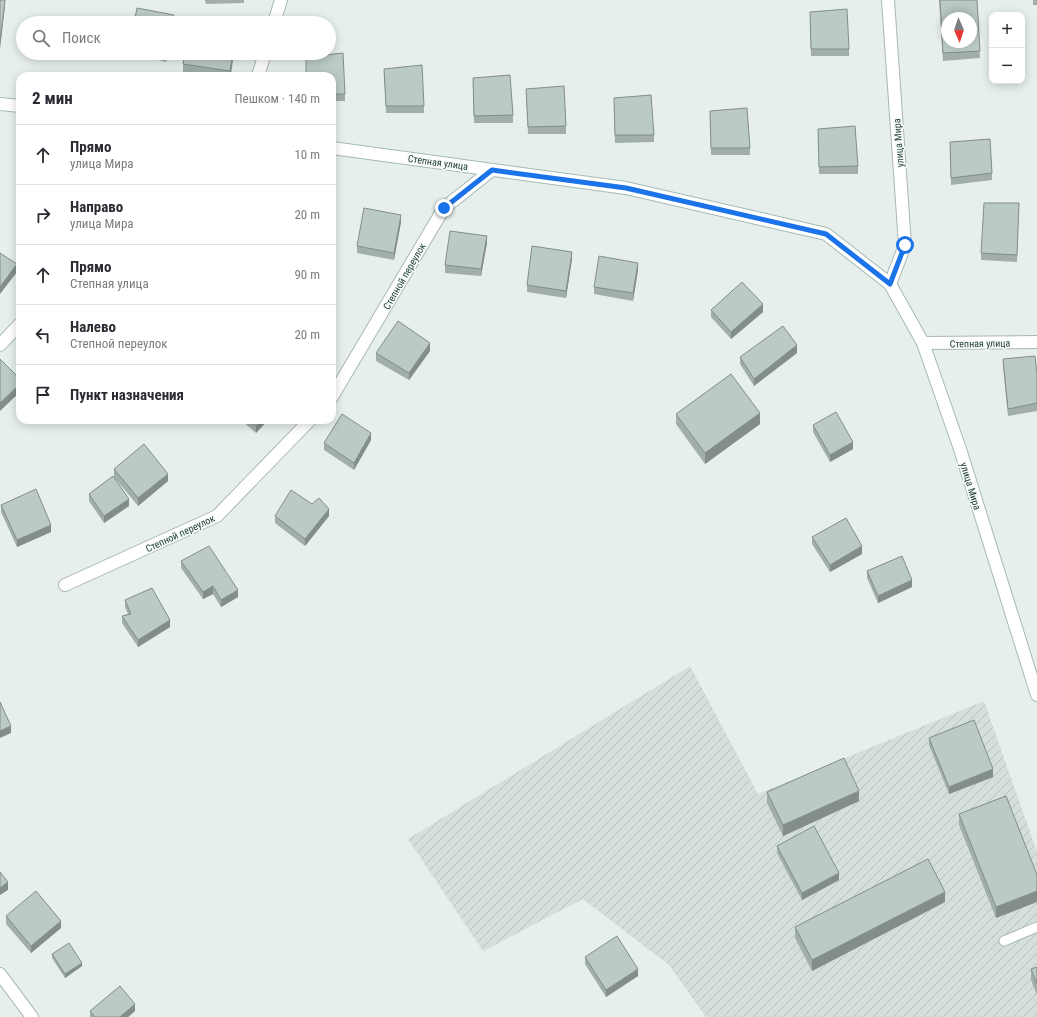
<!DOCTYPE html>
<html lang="ru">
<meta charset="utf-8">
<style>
body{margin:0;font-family:"Roboto Condensed",sans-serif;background:#f7f7f7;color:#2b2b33}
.controls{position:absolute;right:12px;top:12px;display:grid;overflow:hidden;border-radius:8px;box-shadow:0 2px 10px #0003}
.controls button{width:36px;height:36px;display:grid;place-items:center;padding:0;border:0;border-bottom:1px solid #e1e1e2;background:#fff;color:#2b2b33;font:20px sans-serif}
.compass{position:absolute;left:941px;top:12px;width:36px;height:36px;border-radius:50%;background:#fff;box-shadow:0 2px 10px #0003;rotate:177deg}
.stop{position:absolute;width:12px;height:12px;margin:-9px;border:3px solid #1a73e8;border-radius:50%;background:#fff}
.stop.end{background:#1a73e8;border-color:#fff;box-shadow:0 1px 4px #0008}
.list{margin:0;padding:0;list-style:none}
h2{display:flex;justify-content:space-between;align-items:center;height:52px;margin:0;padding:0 16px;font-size:17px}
h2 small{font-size:13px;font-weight:400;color:#7c7c81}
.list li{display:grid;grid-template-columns:26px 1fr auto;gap:12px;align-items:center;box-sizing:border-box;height:60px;padding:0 16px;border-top:1px solid #e1e1e2}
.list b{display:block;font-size:15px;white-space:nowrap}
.list p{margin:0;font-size:13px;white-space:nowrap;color:#7c7c81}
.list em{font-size:13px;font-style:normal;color:#7c7c81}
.icon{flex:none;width:22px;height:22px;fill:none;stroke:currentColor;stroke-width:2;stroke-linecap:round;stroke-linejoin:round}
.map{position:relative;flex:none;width:1037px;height:1017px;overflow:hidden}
.search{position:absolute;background:#fff;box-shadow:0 2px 10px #0003;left:16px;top:16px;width:320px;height:44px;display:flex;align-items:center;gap:10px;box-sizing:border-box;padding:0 14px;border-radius:22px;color:#7c7c81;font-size:15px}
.panel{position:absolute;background:#fff;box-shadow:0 2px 10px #0003;left:16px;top:72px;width:320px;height:352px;border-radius:12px}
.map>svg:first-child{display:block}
.industrial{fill:url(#industrial-furrows)}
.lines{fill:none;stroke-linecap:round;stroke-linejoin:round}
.service-casing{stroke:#a8b8b2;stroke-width:11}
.minor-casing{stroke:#a8b8b2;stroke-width:14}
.tertiary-casing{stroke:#a8b8b2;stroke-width:14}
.secondary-casing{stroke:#a4bbb3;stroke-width:14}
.service{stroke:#fff;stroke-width:9}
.minor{stroke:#fff;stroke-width:12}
.tertiary{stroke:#fff;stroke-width:12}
.secondary{stroke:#fff;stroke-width:12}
.wall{fill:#a1aea9}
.shaded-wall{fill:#838d89}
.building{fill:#bbcac4;stroke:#838d89;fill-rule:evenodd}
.route{stroke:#1a73e8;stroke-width:5}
.labels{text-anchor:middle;stroke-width:3;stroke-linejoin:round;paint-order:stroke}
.street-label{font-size:10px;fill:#24423a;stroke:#f7fbf9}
</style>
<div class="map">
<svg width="1037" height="1017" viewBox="0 0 1037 1017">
<defs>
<pattern id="industrial-furrows" width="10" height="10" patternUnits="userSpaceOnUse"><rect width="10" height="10" fill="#d4dfda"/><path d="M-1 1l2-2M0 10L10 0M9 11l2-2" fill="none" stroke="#b6c1bc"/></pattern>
</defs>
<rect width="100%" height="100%" fill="#e6efeb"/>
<path class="industrial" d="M 690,666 L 758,794 L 984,701 L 1037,852 L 1037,1017 L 706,1017 L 669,965 L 583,899 L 483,951 L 408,839 Z"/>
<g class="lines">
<g class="service-casing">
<path id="service" d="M 1004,941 L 1037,927"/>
</g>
<g class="minor-casing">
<path id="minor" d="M 888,0 L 905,245 L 890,284
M 274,23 L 281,0
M 258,76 L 265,53
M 923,343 L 1037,342
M 0,345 L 20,324
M 332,397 L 444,208 L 492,170
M 65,585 L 217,516 L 310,420"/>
</g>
<g class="tertiary-casing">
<path id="tertiary" d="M 0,974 L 32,1017"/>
</g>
<g class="secondary-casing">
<path id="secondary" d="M 0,104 L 20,106
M 332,148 L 626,188 L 826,234 L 890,284 L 923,343 L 960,449 L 1037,695"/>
</g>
<use href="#service" class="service"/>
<use href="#minor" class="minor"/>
<use href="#tertiary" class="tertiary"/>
<use href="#secondary" class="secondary"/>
</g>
<path class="wall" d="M 205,0 L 244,0 L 244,3 L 206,4 Z
M 939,0 L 977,0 L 980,58 L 943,61 Z
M 1033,0 L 1037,0 L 1037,5 L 1033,5 Z
M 810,12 L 849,49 L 849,56 L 811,56 Z
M 46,53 L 68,53 L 67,58 L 46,55 Z
M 131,53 L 168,53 L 166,62 Z
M 185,53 L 234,53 L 231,76 L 214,76 L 183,72 L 183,64 Z
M 384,69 L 424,106 L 424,113 L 386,113 Z
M 332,76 L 345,94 L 345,101 L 332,101 Z
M 473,78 L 513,115 L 513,123 L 474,123 Z
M 526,89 L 566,126 L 566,134 L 528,134 Z
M 614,98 L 654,135 L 654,142 L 615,143 Z
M 710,111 L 750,148 L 750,155 L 711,155 Z
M 818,129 L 858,166 L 858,174 L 819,174 Z
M 950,142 L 992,173 L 992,180 L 951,185 Z
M 1019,203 L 1017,262 L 981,260 L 981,253 Z
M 401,222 L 394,260 L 357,253 L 357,246 Z
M 487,243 L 481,276 L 445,273 L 445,265 Z
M 572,259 L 566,298 L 527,292 L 527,285 Z
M 638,270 L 633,301 L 594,294 L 594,287 Z
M 711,310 L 763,312 L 731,339 L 711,317 Z
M 430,351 L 409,380 L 376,361 L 376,353 Z
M 797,353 L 754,386 L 740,364 L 740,357 Z
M 1003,359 L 1037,374 L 1037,411 L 1008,416 L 1003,366 Z
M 676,414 L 760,424 L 705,464 L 676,424 Z
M 241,420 L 268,420 L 256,433 Z
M 813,425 L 853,449 L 830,462 L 813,432 Z
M 371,440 L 354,470 L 324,450 L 324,443 Z
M 114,469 L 168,481 L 138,506 L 114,477 L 129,506 L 104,523 L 89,501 L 89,494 L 114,476 Z
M 312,504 L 329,516 L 305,546 L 275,523 L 275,516 Z
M 1,505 L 51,532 L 17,547 L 1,512 Z
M 812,537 L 862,554 L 830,572 L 812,544 Z
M 181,561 L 238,597 L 221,607 L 213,594 L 203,599 L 181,568 Z
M 867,571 L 912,587 L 878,603 L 867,578 Z
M 125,600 L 170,627 L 138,647 L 122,623 L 122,616 L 128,614 L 125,607 Z
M 929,738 L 993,777 L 949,794 L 929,745 Z
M 767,792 L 859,801 L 783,836 L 767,803 Z
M 959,814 L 1037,875 L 996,918 L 959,825 Z
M 777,846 L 839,880 L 802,900 L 777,853 Z
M 945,902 L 812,971 L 795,938 L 795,927 Z
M 6,916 L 61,928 L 31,953 L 6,924 Z
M 52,954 L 82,966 L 65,978 L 52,958 Z
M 585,957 L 638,976 L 606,997 L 585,964 Z
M 1037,967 L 1037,995 L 1031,980 L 1031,969 Z
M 90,1011 L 135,1011 L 128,1017 L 90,1017 Z"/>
<path class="shaded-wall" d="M 5,0 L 5,6 L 0,49 L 0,42 Z
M 166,53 L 168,53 L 166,62 Z
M 233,53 L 234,53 L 230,76 L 230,71 Z
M 401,215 L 401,222 L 394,260 L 394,253 Z
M 487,236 L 487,243 L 481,276 L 481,269 Z
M 572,252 L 572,259 L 566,298 L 566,291 Z
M 638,263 L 638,270 L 633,301 L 633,293 Z
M 17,264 L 17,272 L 0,294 L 0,287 Z
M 763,304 L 763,312 L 731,339 L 731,332 Z
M 430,343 L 430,351 L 409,380 L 409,373 Z
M 797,345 L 797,353 L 754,386 L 754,379 Z
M 20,384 L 20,392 L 0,411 L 0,403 Z
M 760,413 L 760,424 L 705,464 L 705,453 Z
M 261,420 L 268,420 L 256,433 L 256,426 Z
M 371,433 L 371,440 L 354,470 L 354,463 Z
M 853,442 L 853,449 L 830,462 L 830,455 Z
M 168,474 L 168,481 L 138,506 L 138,498 Z
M 129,499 L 129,506 L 104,523 L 104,516 Z
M 329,509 L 329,516 L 305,546 L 305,539 Z
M 51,525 L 51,532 L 17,547 L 17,540 Z
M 862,546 L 862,554 L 830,572 L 830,565 Z
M 912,580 L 912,587 L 878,603 L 878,596 Z
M 213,586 L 213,594 L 203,599 L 203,592 Z
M 238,590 L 238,597 L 221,607 L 221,600 Z
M 170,620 L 170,627 L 138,647 L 138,640 Z
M 11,726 L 11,733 L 0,738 L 0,731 Z
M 993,769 L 993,777 L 949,794 L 949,787 Z
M 859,791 L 859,801 L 783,836 L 783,825 Z
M 839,873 L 839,880 L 802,900 L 802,893 Z
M 8,882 L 8,890 L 0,895 L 0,888 Z
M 1037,891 L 1037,902 L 996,918 L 996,907 Z
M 945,892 L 945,902 L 812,971 L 812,960 Z
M 61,921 L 61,928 L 31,953 L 31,946 Z
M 82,963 L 82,966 L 65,978 L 65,974 Z
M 638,969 L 638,976 L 606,997 L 606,990 Z
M 135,1004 L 135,1011 L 128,1017 L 120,1017 Z"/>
<path class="building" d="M 0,0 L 5,0 L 0,42 Z
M 940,0 L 977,0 L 980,51 L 943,53 ZM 947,18 L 971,18 L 971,42 L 947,42 Z
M 137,8 L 174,15 L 172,23 L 134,23 Z
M 847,9 L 849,49 L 811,49 L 810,12 Z
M 50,17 L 71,21 L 71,23 L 49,23 Z
M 159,53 L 166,53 L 166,55 Z
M 185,53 L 233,53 L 230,71 L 183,64 Z
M 343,53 L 345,94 L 332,94 L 332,76 L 306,76 L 306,57 Z
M 422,65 L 424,106 L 386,106 L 384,69 Z
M 510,75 L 513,115 L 474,116 L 473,78 Z
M 564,86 L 566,126 L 528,127 L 526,89 Z
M 651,95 L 654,135 L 615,135 L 614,98 Z
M 747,108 L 750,148 L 711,148 L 710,111 Z
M 855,126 L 858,166 L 819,167 L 818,129 Z
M 990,139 L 992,173 L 951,178 L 950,142 Z
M 984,203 L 1019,203 L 1017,255 L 981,253 Z
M 364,208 L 401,215 L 394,253 L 357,246 Z
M 450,231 L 487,236 L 481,269 L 445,265 Z
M 532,246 L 572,252 L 566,291 L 527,285 Z
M 0,253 L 17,264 L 0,287 Z
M 599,256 L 638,263 L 633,293 L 594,287 Z
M 742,282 L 763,304 L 731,332 L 711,310 Z
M 398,321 L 430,343 L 409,373 L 376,353 Z
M 783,326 L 797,345 L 754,379 L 740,357 Z
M 1035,356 L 1037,374 L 1037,403 L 1008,409 L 1003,359 Z
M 0,359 L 20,379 L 20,384 L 0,403 Z
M 731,374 L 760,413 L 705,453 L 676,414 Z
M 836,412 L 853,442 L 830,455 L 813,425 Z
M 342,414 L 371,433 L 354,463 L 324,443 Z
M 250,420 L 261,420 L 256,426 Z
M 144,444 L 168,474 L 138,498 L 114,469 Z
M 113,476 L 129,499 L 104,516 L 89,494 Z
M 36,489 L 51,525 L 17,540 L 1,505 Z
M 291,490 L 312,504 L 319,498 L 329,509 L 305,539 L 275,516 Z
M 846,518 L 862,546 L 830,565 L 812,537 Z
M 209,546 L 238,590 L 221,600 L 213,586 L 203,592 L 181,561 Z
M 902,556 L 912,580 L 878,596 L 867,571 Z
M 152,588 L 170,620 L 138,640 L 122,616 L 131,614 L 125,600 Z
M 0,702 L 11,726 L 0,731 Z
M 974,720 L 993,769 L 949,787 L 929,738 Z
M 844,758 L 859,791 L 783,825 L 767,792 Z
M 1006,796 L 1037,875 L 1037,891 L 996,907 L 959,814 Z
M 814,826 L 839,873 L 802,893 L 777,846 Z
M 928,859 L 945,892 L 812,960 L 795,927 Z
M 0,872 L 8,882 L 0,888 Z
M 36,891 L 61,921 L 31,946 L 6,916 Z
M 617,936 L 638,969 L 606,990 L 585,957 Z
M 69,943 L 82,963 L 65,974 L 52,954 Z
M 1037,967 L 1037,984 L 1031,969 Z
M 120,986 L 135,1004 L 120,1017 L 95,1017 L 90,1011 Z"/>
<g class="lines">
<path class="route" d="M 444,208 L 492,170 L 626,188 L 826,234 L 890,284 L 905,245"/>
</g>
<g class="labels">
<g class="street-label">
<text transform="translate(898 143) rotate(-94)" y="4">улица Мира</text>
<text transform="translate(438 162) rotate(8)" y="4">Степная улица</text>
<text transform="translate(404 276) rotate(-60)" y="4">Степной переулок</text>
<text transform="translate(980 343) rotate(-1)" y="4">Степная улица</text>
<text transform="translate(971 486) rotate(73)" y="4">улица Мира</text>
<text transform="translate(180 533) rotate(-25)" y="4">Степной переулок</text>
</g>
</g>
</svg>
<div class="controls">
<button>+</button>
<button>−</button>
</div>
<svg class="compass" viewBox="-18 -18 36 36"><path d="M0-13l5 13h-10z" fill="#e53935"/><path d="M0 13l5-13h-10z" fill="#7c7c81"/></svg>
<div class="stop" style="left:905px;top:245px"></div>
<div class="stop end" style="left:444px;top:208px"></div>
<div class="search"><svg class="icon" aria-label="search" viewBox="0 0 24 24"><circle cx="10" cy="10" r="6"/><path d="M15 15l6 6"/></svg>Поиск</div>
<section class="panel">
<h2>2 мин<small>Пешком · 140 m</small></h2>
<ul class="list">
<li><svg class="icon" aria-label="ahead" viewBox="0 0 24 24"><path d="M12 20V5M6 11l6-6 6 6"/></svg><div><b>Прямо</b><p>улица Мира</p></div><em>10 m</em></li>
<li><svg class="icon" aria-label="right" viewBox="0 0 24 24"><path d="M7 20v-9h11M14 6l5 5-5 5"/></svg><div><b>Направо</b><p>улица Мира</p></div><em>20 m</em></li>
<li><svg class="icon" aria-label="ahead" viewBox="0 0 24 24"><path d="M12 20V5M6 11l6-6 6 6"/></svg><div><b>Прямо</b><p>Степная улица</p></div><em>90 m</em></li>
<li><svg class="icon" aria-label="left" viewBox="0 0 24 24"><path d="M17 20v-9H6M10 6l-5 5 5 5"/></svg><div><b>Налево</b><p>Степной переулок</p></div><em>20 m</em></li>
<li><svg class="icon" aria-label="arrive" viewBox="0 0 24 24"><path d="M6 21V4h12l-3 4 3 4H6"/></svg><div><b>Пункт назначения</b></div></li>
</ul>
</section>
</div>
